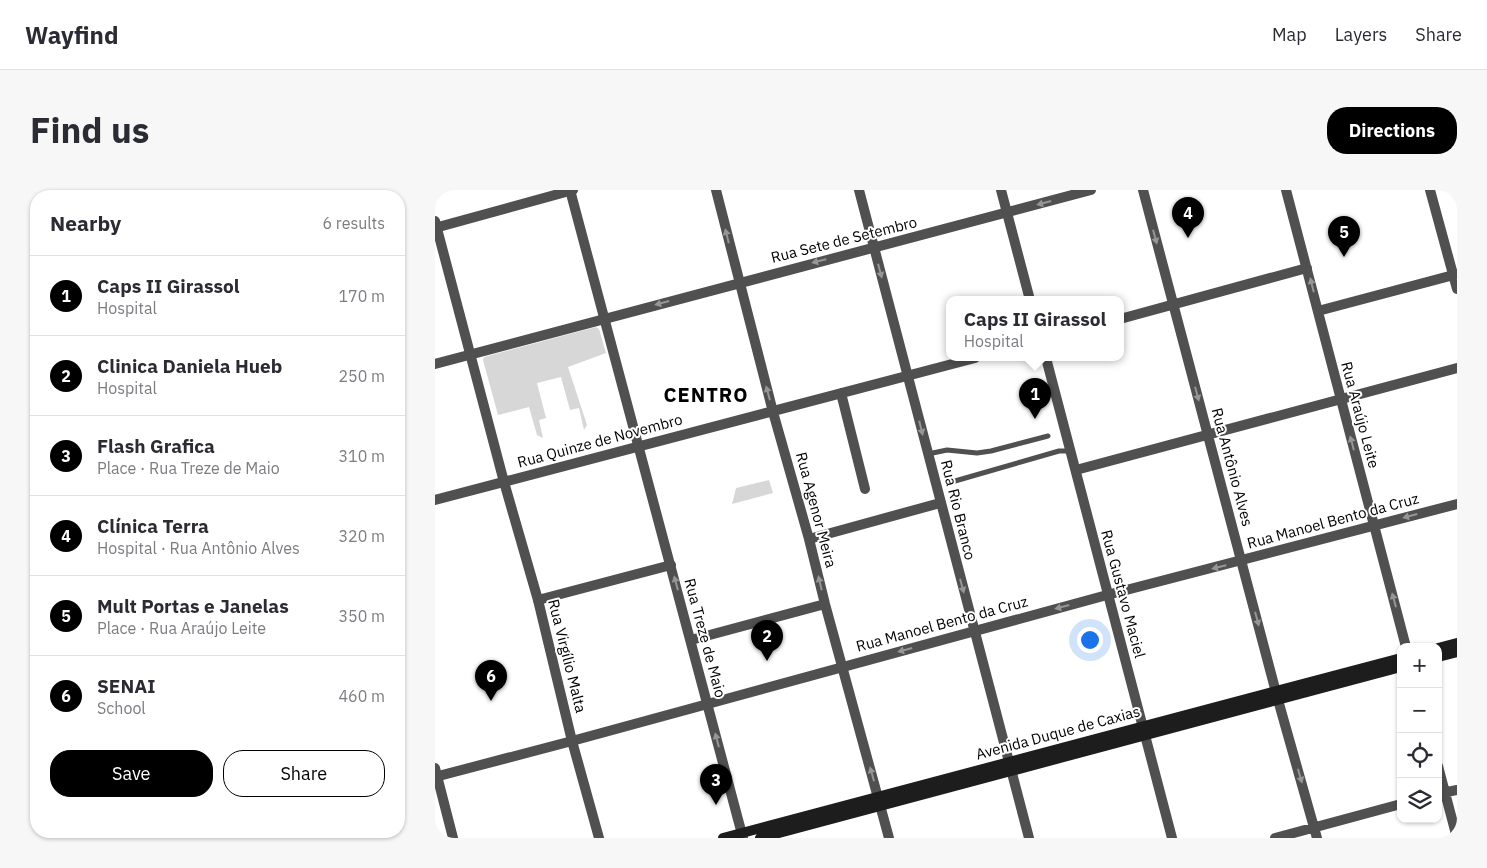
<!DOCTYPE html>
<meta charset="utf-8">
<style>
body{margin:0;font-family:"IBM Plex Sans",sans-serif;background:#f7f7f7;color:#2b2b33}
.controls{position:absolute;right:15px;bottom:15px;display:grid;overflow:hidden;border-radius:10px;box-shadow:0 1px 4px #0004}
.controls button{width:45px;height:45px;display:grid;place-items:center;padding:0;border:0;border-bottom:1px solid #e1e1e2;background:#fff;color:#2b2b33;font:25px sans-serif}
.you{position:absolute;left:654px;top:449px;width:18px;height:18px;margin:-12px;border:4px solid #fff;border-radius:50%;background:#1a73e8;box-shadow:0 0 0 8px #1a73e833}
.badge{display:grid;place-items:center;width:32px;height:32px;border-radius:50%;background:#000;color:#fff;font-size:16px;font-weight:700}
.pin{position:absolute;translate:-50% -41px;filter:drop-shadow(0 1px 2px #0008)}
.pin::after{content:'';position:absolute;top:26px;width:18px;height:15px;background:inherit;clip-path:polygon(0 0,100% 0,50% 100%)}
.popup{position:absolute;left:511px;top:106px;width:178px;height:65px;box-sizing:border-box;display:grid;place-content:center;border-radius:10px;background:#fff;filter:drop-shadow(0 1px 4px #0005);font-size:16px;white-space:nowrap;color:#7c7c81}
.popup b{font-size:19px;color:#2b2b33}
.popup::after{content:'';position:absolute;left:50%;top:100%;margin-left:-10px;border:10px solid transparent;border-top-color:#fff}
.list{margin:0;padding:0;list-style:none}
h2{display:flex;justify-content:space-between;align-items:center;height:65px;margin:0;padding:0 20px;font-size:21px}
h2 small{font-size:16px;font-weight:400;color:#7c7c81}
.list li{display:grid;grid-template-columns:32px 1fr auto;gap:15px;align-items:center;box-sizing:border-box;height:80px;padding:0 20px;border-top:1px solid #e1e1e2}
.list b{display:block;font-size:19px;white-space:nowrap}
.list p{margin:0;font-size:16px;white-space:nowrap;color:#7c7c81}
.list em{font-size:16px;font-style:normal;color:#7c7c81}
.actions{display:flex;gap:10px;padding:15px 20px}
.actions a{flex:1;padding:11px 0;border:1px solid #000;border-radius:20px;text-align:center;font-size:18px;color:#000}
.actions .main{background:#000;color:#fff}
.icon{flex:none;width:28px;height:28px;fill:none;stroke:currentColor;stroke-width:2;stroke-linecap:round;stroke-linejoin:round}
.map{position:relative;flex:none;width:1022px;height:648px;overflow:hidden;border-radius:20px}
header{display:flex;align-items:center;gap:30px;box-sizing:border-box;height:70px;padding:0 25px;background:#fff;border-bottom:1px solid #e1e1e2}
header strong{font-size:24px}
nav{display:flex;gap:28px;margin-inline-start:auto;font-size:18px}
.intro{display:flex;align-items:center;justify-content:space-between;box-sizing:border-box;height:120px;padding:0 30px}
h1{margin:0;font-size:35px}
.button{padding:12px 22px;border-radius:20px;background:#000;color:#fff;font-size:18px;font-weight:700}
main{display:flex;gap:30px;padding:0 30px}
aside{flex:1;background:#fff;border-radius:20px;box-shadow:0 1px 4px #0004}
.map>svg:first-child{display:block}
.green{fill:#d7d7d7}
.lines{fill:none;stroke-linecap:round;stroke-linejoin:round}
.service{stroke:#505050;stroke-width:5}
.minor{stroke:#505050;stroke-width:10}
.tertiary{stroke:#505050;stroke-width:10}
.secondary{stroke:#1d1d1d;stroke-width:10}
.oneway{fill:#969696}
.labels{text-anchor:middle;stroke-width:4;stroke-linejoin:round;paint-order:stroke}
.street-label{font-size:15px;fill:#000;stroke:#fff}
.district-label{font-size:20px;font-weight:bold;letter-spacing:1px;fill:#000;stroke:#fff}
</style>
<header>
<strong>Wayfind</strong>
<nav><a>Map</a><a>Layers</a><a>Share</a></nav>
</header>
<div class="intro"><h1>Find us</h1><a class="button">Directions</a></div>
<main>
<aside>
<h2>Nearby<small>6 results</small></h2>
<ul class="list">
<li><span class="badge">1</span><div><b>Caps II Girassol</b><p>Hospital</p></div><em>170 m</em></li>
<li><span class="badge">2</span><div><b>Clinica Daniela Hueb</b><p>Hospital</p></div><em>250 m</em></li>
<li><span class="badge">3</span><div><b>Flash Grafica</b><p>Place · Rua Treze de Maio</p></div><em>310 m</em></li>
<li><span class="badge">4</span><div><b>Clínica Terra</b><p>Hospital · Rua Antônio Alves</p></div><em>320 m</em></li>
<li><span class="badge">5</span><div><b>Mult Portas e Janelas</b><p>Place · Rua Araújo Leite</p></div><em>350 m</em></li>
<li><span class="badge">6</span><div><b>SENAI</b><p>School</p></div><em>460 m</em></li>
</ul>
<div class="actions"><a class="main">Save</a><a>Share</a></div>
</aside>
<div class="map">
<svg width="1022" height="648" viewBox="0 0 1022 648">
<rect width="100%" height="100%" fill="#fff"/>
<path class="green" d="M 161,137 L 164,139 L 171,163 L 133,177 L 152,235 L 149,240 L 144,218 L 135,220 L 126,187 L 102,193 L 111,228 L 104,230 L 108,248 L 102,245 L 94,217 L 63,225 L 48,170 L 49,167 Z
M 334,290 L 338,303 L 297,314 L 301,298 Z"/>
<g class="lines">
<path class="service" d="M 493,264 L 512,260 L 542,263 L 556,261 L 613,246
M 520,291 L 624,261 L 635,261"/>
<path class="minor" d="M 281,0 L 338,222 L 374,349 L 390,414 L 454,648
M 708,0 L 843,510 L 882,648
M 851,0 L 971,457
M 995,0 L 1022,99
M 0,38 L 138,0
M 883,121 L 1022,84
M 685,129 L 872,78
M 0,174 L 656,0
M 406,203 L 430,299
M 641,280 L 1022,178
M 0,310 L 540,168
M 374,349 L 505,313
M 103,410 L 236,375
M 256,450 L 390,414
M 1003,576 L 1022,648
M 0,587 L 137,551 L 672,405 L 1022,314
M 1003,604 L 1022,600
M 840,648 L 966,614"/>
<path class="tertiary" d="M 135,0 L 308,648
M 424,0 L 594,648
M 566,0 L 595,110
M 0,31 L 69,292 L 103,410 L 137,551 L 164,648
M 611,168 L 737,648
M 0,578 L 18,648"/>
<path class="secondary" d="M 1003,458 L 1022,453
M 1003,467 L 1022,462
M 288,648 L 966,468
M 325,648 L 966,477"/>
</g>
<defs><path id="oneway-solid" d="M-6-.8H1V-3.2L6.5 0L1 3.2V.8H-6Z" transform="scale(1.25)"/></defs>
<g class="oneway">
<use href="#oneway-solid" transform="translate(609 13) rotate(165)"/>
<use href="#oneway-solid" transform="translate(292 46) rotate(-104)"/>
<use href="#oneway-solid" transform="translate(720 47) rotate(75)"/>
<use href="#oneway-solid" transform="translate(384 71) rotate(166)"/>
<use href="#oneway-solid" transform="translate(445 81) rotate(75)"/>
<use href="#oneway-solid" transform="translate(877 95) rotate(-104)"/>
<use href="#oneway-solid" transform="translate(227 113) rotate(165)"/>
<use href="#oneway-solid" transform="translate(333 203) rotate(-105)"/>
<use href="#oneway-solid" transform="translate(762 204) rotate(75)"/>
<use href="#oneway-solid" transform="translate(486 238) rotate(76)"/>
<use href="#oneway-solid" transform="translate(917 253) rotate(-105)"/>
<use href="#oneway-solid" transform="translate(975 326) rotate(165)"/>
<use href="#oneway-solid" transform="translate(784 377) rotate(166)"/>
<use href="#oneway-solid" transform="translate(241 393) rotate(-105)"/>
<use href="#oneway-solid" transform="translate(385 393) rotate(-103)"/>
<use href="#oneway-solid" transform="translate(527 396) rotate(75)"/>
<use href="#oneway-solid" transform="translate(959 410) rotate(-105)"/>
<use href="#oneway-solid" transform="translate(627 417) rotate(165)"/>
<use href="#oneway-solid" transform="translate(822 429) rotate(75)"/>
<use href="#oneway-solid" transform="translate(470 460) rotate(165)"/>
<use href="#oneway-solid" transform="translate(282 550) rotate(-105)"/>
<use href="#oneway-solid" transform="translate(437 584) rotate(-106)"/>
<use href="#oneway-solid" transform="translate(865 586) rotate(74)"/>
</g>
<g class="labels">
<g class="street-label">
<text transform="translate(409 50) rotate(-14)" y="5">Rua Sete de Setembro</text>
<text transform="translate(925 225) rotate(75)" y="5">Rua Araújo Leite</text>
<text transform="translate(165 251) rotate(-15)" y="5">Rua Quinze de Novembro</text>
<text transform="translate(797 277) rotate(75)" y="5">Rua Antônio Alves</text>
<text transform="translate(381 320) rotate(75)" y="5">Rua Agenor Meira</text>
<text transform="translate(523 320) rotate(76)" y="5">Rua Rio Branco</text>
<text transform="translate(898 331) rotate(-15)" y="5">Rua Manoel Bento da Cruz</text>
<text transform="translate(688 404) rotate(75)" y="5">Rua Gustavo Maciel</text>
<text transform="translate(507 434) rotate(-15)" y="5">Rua Manoel Bento da Cruz</text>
<text transform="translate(270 448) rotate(75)" y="5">Rua Treze de Maio</text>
<text transform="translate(132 466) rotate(76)" y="5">Rua Virgílio Malta</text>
<text transform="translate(623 543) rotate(-15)" y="5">Avenida Duque de Caxias</text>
</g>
<g class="district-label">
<text x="271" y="212">CENTRO</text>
</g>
</g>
</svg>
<div class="controls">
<button>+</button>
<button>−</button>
<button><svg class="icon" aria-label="locate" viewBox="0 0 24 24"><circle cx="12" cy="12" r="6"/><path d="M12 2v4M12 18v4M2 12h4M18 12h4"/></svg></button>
<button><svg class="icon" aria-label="layers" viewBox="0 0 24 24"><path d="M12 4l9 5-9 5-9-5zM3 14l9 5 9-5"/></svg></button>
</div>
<div class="you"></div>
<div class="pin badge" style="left:600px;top:229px">1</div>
<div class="popup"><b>Caps II Girassol</b>Hospital</div>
<div class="pin badge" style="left:332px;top:471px">2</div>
<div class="pin badge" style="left:281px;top:615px">3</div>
<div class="pin badge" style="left:753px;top:48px">4</div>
<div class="pin badge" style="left:909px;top:67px">5</div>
<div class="pin badge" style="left:56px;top:511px">6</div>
</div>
</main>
